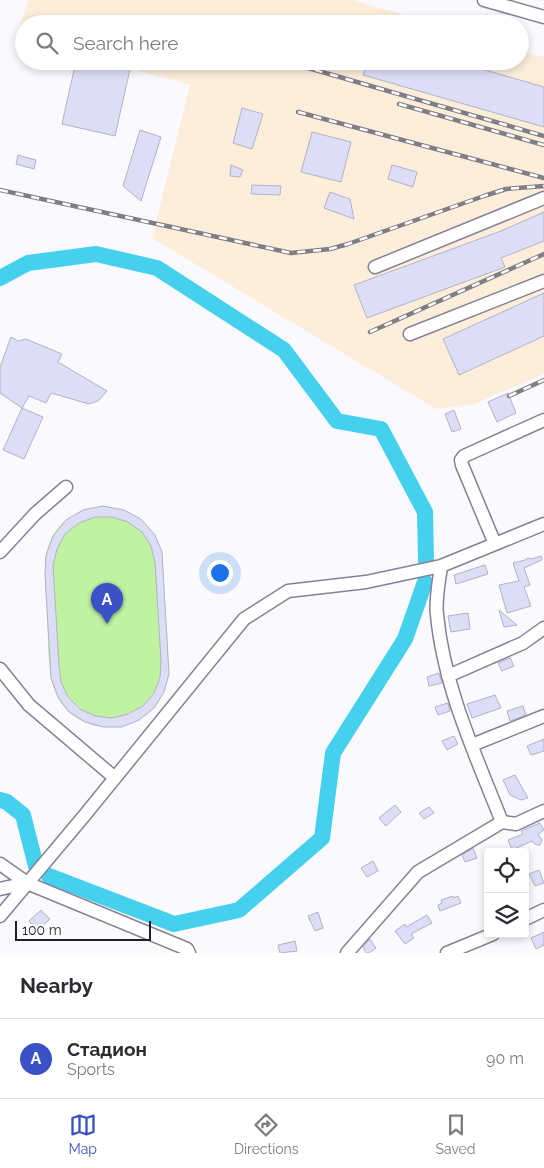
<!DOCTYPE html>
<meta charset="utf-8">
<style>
body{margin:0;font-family:Raleway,sans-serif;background:#f2f2f3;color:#2b2b33}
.controls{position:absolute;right:15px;bottom:15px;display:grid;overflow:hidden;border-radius:5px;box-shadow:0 2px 8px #0003}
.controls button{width:45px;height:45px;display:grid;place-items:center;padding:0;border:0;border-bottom:1px solid #e1e1e2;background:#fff;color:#2b2b33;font:25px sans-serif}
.scale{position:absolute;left:15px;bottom:12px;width:136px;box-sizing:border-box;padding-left:5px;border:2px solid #201f27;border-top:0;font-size:14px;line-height:18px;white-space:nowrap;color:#201f27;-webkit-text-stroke:4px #fff;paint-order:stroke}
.you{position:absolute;left:219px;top:572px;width:18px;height:18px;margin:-12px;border:4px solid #fff;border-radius:50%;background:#1a73e8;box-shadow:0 0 0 8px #1a73e833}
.badge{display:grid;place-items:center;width:32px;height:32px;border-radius:50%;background:#3a52c5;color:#fff;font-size:16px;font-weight:700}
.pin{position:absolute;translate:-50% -41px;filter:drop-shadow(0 1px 2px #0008)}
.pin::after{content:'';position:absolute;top:26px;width:18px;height:15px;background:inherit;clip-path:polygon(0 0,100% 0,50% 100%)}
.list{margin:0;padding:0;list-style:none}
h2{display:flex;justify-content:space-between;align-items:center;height:65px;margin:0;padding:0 20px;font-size:21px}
h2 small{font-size:16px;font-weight:400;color:#7c7c81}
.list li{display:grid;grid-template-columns:32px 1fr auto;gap:15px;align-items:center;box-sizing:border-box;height:80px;padding:0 20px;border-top:1px solid #e1e1e2}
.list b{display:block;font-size:19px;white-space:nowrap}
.list p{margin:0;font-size:16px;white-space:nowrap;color:#7c7c81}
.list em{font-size:16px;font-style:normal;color:#7c7c81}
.icon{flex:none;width:28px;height:28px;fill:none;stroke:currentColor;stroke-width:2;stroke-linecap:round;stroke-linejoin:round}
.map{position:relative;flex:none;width:544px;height:953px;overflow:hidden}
.search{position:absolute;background:#fff;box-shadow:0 2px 8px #0003;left:15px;right:15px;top:15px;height:55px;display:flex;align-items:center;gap:12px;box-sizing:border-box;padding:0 18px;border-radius:28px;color:#7c7c81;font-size:19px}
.sheet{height:145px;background:#fff}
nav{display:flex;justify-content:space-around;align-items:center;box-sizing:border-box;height:70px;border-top:1px solid #e1e1e2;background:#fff;font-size:14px;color:#7c7c81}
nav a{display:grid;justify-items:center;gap:2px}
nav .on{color:#3a52c5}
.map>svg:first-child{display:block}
.industrial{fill:#fdeddb}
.green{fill:#bff2a1}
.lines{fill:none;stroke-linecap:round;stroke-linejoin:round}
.river{stroke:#45d1ee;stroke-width:16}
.building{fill:#dddef6;stroke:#b1b2c8;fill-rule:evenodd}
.minor-casing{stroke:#858297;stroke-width:15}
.minor{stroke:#fff;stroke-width:12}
.rail-casing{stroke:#7f7e85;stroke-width:4.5}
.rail{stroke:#fff;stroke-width:2.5;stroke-dasharray:8;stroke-linecap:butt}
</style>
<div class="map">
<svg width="544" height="953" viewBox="0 0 544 953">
<rect width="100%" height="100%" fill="#faf9fe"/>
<path class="industrial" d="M 28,0 L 354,0 L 433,24 L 24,24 L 24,39 L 17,37 Z
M 520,50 L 544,57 L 544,374 L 474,404 L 436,409 L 152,238 L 190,85 L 104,61 L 520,61 Z"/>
<path class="green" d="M 103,506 C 137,512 149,521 162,552 L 169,674 C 166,686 163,698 154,708 C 128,737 75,733 57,696 C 46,672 49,640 47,614 C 46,595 44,576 46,557 C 46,551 50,541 53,535 C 64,516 83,510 103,506 Z"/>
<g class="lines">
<path class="river" d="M 0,278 L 28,263 L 96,254 L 157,268 L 284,350 L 337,421 L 381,429 L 425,512 L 426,561
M 0,800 L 7,802 L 23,815 L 36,866
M 49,876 L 174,924 L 239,910 L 322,838 L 333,753 L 405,639 L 425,582"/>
</g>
<path class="building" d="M 76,61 L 96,61 L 130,69 L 115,136 L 62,124 Z
M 369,61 L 454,61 L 544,87 L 544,127 L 363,75 Z
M 242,108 L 263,114 L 252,149 L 233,143 Z
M 140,130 L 161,137 L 141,201 L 123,186 Z
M 312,132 L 351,142 L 341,182 L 301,172 Z
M 18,155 L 36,160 L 34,169 L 16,164 Z
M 231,165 L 243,170 L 240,177 L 230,176 Z
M 392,165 L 417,172 L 413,187 L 388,179 Z
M 252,185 L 281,186 L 280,195 L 251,194 Z
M 330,192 L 350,199 L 354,219 L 324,208 Z
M 544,212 L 544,241 L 501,258 L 505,267 L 367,318 L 354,285 L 501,231 Z
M 544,293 L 544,336 L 459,375 L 443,339 Z
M 11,337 L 18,341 L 26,339 L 62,354 L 58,362 L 107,391 L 98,401 L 89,404 L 51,393 L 46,403 L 29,396 L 22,408 L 0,393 L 0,367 Z
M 508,393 L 516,413 L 497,422 L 488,402 Z
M 22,408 L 43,417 L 24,459 L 3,450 Z
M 454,410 L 461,429 L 452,432 L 445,414 Z
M 103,506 L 124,510 L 141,519 L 155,535 L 162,552 L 169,674 L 164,692 L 154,708 L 139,720 L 122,727 L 103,727 L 85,722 L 69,712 L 58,697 L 51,678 L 45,575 L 46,555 L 53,536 L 66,520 L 83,510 ZM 95,517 L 112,517 L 128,522 L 142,532 L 151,546 L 155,562 L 161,661 L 160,678 L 154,693 L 143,706 L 128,714 L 112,718 L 95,716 L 80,709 L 68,697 L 61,682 L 59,665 L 53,566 L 57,549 L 65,534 L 79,523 Z
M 541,556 L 542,560 L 524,568 L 530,585 L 524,587 L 531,606 L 507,613 L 499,585 L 519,581 L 513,563 L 525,560 L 528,558 L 531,559 Z
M 485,565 L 488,574 L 456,584 L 454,575 Z
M 499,610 L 517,625 L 504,627 Z
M 468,613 L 470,629 L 451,632 L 448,616 Z
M 510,658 L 514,666 L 502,671 L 498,663 Z
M 439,673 L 442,683 L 429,686 L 427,677 Z
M 495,695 L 501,708 L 472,718 L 467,704 Z
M 448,703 L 450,711 L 438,715 L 435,707 Z
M 523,706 L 526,715 L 510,721 L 507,711 Z
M 454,736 L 458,744 L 447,750 L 442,741 Z
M 544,739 L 544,751 L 531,755 L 527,746 Z
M 515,775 L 528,798 L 521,800 L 510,795 L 503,780 Z
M 395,805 L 401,812 L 386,826 L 379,818 Z
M 429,807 L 434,813 L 424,819 L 419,813 Z
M 540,823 L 544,830 L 538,834 L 542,840 L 540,845 L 536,845 L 532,841 L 512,850 L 508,840 L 523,834 L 521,831 Z
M 473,848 L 477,858 L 465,862 L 462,855 Z
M 373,861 L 378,871 L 367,877 L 361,868 Z
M 539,870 L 544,883 L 535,886 L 529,874 Z
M 453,896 L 453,898 L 458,896 L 461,903 L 440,911 L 438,905 L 442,903 L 441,900 Z
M 41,910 L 50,919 L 37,931 L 29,921 Z
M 318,912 L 323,928 L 315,931 L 308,916 Z
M 427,915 L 432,923 L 411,934 L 414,938 L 405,944 L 395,931 L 405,924 L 406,927 Z
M 544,932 L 544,945 L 536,949 L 531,938 Z
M 370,939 L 376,948 L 369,953 L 366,953 L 363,947 Z
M 295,941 L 297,951 L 280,953 L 278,945 Z"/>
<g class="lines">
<g class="minor-casing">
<path id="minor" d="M 484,0 L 544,17
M 375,267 L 544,198
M 410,334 L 544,281
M 495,544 L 462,465 L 461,460 L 464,456 L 544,420
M 0,552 L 35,514 L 66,487
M 441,566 C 439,582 435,600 437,615 C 444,688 476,756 502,822
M 0,669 L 29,705 L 115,778
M 448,676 L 523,643 L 544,628
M 472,745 L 544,716
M 0,864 L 27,883 L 187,949 L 189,953
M 0,889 L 27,883
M 0,916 L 84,816 L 244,619 L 288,591 L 366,582 L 441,566 L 544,524
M 525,919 L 544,910
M 347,953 L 418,872 L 502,822 L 516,824 L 544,811
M 447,953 L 493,934"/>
</g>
<use href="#minor" class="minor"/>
<g class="rail-casing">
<path id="rail" d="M 284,61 L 544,136
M 399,104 L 544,145
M 298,112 L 544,178
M 0,190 L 291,253 L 330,249 L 348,244 L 484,196 L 506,189 L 544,186
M 370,332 L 544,254
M 509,396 L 544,380"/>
</g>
<use href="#rail" class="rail"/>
</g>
</svg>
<div class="controls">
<button><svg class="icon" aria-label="locate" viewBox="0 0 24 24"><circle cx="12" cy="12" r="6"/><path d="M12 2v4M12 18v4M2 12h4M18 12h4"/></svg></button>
<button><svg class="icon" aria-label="layers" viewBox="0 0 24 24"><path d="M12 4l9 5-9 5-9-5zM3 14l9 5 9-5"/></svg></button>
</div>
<div class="scale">100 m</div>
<div class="you"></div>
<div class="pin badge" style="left:107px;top:624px">A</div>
<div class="search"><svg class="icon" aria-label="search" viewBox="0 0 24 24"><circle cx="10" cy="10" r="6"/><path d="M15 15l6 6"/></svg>Search here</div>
</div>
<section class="sheet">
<h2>Nearby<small></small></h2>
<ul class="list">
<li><span class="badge">A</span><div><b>Стадион</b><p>Sports</p></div><em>90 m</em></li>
</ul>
</section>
<nav>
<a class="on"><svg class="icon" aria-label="map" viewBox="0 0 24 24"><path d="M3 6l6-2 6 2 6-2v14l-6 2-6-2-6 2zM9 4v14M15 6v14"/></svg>Map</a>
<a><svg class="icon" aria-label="directions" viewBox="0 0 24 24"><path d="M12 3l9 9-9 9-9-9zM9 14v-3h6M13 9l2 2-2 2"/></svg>Directions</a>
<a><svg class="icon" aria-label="saved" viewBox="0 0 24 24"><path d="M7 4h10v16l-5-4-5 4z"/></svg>Saved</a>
</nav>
